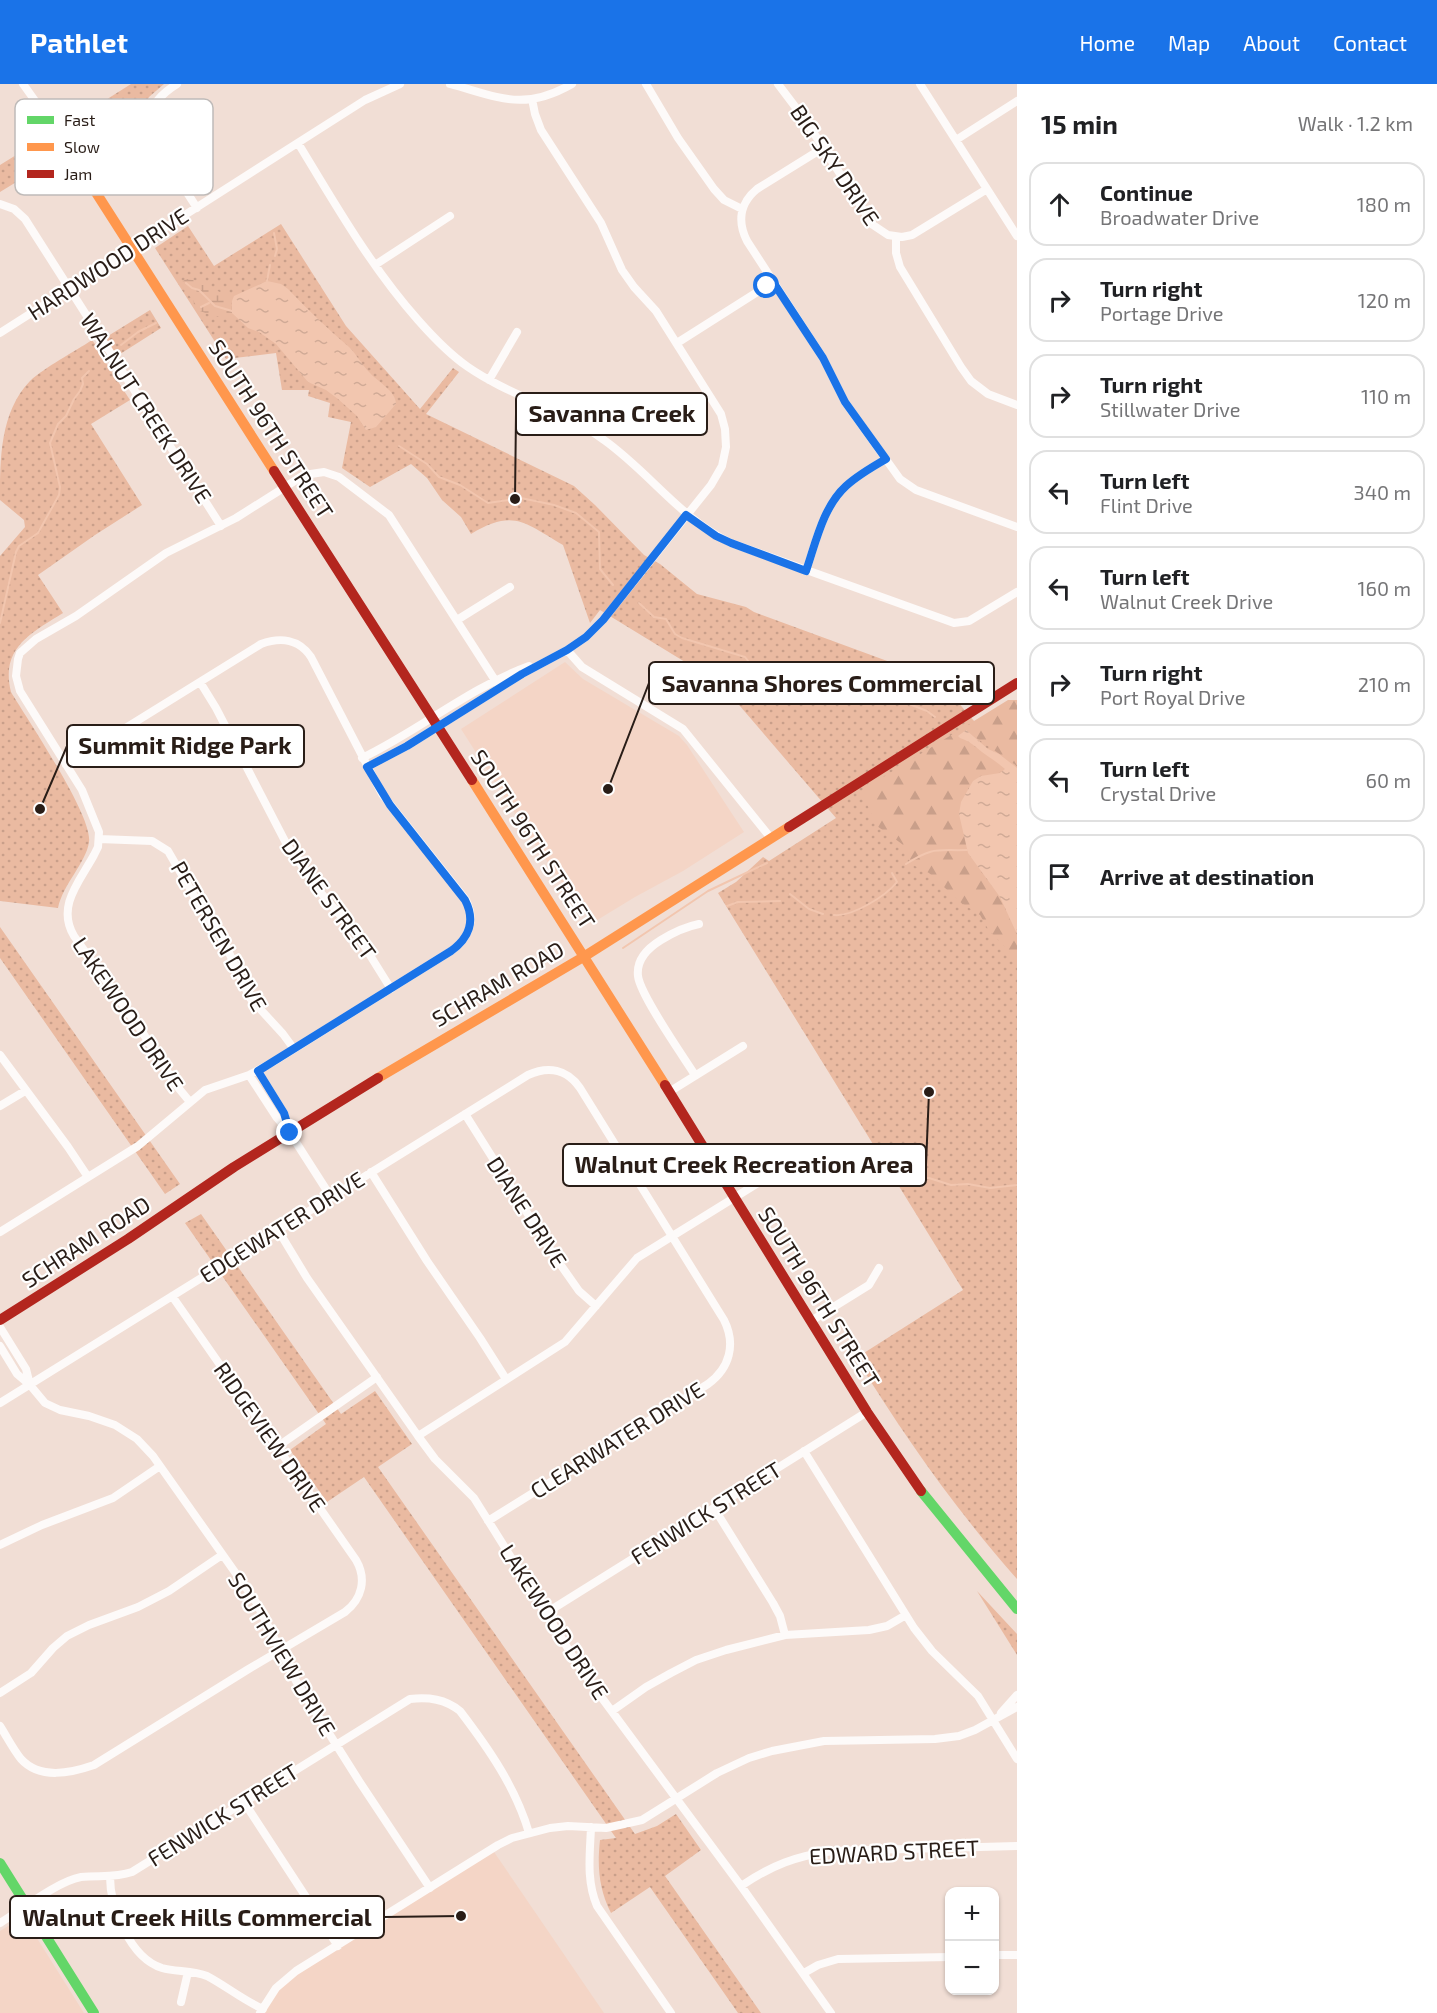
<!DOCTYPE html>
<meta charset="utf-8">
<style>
body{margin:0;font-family:"Exo 2",sans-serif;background:#f2f2f2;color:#202124}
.controls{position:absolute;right:18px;bottom:18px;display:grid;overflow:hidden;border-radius:12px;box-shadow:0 2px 4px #0004}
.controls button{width:54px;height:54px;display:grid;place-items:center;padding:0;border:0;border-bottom:2px solid #e0e0e0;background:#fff;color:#202124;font:30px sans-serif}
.stop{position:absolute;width:18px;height:18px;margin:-14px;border:4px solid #1a73e8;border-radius:50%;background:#fff}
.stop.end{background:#1a73e8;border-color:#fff;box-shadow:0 2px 6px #0008}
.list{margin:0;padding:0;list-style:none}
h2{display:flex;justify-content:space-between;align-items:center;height:78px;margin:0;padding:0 24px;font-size:26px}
h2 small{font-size:20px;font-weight:400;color:#757577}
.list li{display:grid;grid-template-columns:39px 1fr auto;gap:18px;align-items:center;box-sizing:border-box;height:84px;margin:0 12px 12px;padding:0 12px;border:2px solid #e0e0e0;border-radius:18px}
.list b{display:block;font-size:22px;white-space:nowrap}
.list p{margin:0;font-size:20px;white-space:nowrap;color:#757577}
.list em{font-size:20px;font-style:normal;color:#757577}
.icon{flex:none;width:33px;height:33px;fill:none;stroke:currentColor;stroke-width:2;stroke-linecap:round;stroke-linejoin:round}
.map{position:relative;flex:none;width:1017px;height:1929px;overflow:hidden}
header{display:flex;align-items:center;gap:36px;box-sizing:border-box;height:84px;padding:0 30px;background:#1a73e8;color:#fff}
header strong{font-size:28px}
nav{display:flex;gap:33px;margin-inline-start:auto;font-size:21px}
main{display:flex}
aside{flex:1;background:#fff}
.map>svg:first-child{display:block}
.built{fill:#f4d5c6}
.grass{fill:url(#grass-dots)}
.forest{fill:url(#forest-firs)}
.wetland{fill:url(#wetland-marsh)}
.water{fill:url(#water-ripples)}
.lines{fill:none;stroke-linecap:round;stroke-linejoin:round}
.stream{stroke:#f2c6af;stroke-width:2}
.street{stroke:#fdfaf9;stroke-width:8}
.fast{stroke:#63d668;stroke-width:10}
.slow{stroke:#ff974d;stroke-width:10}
.jam{stroke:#b3261e;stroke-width:10}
.route{stroke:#1a73e8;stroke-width:8}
.labels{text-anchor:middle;stroke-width:4.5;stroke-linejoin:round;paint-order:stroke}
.street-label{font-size:22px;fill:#291d17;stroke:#fff}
.key{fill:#fff;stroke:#bfbbb9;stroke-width:1.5}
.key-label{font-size:16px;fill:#291d17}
.leader{fill:none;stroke:#291d17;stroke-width:2}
.callout-dot{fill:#291d17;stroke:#fff;stroke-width:2}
.callout{fill:#fff;stroke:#291d17;stroke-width:2}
.callout-label{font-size:24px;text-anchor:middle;font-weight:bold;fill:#291d17}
</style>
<header>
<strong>Pathlet</strong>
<nav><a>Home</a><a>Map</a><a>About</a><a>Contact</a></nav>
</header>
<main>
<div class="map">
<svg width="1017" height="1929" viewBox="0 0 1017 1929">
<defs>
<pattern id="grass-dots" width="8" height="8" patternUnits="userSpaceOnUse" patternTransform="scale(1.5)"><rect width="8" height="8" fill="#eabaa1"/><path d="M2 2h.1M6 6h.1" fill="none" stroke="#c99f8a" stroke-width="1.8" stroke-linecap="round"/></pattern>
<pattern id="forest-firs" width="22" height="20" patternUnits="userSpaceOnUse" patternTransform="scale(1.5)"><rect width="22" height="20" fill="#eabaa1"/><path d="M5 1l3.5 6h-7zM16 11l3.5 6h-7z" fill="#c99f8a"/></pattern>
<pattern id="wetland-marsh" width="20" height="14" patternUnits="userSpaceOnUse" patternTransform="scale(1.5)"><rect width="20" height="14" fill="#eabaa1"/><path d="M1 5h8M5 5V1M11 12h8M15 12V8" fill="none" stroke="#c99f8a"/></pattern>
<pattern id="water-ripples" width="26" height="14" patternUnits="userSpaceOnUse" patternTransform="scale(1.5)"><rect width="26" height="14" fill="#f2c6af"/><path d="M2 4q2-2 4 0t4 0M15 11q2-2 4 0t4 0" fill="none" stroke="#d0aa96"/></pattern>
</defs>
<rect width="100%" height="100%" fill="#f1ded5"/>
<path class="built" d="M 565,578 L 583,595 L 679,652 L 687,661 L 744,748 L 683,787 L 635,813 L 594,838 L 581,825 L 530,753 L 461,645 Z
M 492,1765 L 604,1929 L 261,1929 L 285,1895 Z
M 18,1836 L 24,1836 L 28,1840 L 84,1929 L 0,1929 L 0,1847 Z"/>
<path class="grass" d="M 131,0 L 164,0 L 149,13 L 142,26 L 88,60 L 74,36 Z
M 42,55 L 54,75 L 0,108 L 0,81 Z
M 281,140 L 346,242 L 420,325 L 453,284 L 459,288 L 426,330 L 574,402 L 595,421 L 644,471 L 660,480 L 697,510 L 746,523 L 754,528 L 939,596 L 980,644 L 1017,621 L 1017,1495 C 956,1426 904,1352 856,1274 L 963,1206 L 718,809 L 736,798 L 763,773 L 769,777 L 836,734 L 721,600 L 600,526 L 590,539 L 563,461 C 525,439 514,424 471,450 L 461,433 L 442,416 L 427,394 L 411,380 L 370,403 L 342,384 L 351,338 L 328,333 L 330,319 L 308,312 L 309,306 L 282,306 L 276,269 L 226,275 L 155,164 L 188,142 L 214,182 Z
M 150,226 L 161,244 L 106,279 L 130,316 L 91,340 L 142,421 L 95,451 L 38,491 L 63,529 C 31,549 0,564 11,608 C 27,635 93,732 89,758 C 86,779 63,800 58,824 L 0,817 L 0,472 L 25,443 L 24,436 L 0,416 C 0,375 0,328 30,297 C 45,283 74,268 92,256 L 95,260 Z
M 0,843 L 180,1100 L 165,1110 L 0,874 Z
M 201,1130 L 341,1330 L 375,1307 L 412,1360 L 378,1383 L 635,1750 L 657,1742 L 676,1730 L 701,1766 L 665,1792 L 761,1929 L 738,1929 L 650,1803 L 611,1829 C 599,1805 597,1783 600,1756 L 616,1754 L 364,1393 L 327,1418 L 290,1366 L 326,1340 L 185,1139 Z
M 977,1507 L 1017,1550 L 1017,1571 Z"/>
<path class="forest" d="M 1008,616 L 1017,616 L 1017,682 L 966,647 L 959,652 L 995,676 L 1005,685 L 998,689 L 981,690 L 968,704 L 973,777 L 1000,813 L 1017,852 L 1017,876 L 988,845 L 980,831 L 960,818 L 929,789 L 911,780 L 902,760 L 877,742 L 863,711 L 867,703 Z"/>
<path class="wetland" d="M 186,195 C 191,196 197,196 201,198 C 213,202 221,212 234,212 C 231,219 230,226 235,233 L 216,233 L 200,227 L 183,202 L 182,198 Z"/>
<path class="water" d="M 267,197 L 281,200 L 288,205 C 307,225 328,245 349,263 C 357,271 362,281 370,289 C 378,298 396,307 396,320 L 376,343 L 366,346 L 357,332 L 338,315 L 326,306 L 308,298 L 276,260 L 259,248 L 248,244 L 232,229 L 232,217 L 234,212 Z
M 966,646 L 988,665 L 999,670 L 1017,684 L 1017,850 L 1000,813 L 968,769 L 959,730 L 961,718 L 973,697 L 981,692 L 1000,689 L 1005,685 C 999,680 995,677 989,673 C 978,666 973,658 960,654 L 958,652 Z"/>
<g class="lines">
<path class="stream" d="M 274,149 L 277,165 L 275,172
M 267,197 L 270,181
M 186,199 L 192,204 L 199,206 L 215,222 L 232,227
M 201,223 L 209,219
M 121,261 L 138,248 L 156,239
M 399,362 L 427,380 L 439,393 L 460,401 L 488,419 L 521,414 L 554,421 L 576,429 L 599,448 L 600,485 L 613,501
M 639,519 L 654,533 L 666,535 L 675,550 L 682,554 L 745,573 L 749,578 L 765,584 L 786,588 L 802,595 L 840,596 L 853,606 L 860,607 L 873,604 L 886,611 L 927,627 L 935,633
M 0,539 L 16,468 L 19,462 L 38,449 L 59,411 L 60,403 L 50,359 L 58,340 L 66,332 L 74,315 L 80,307 L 83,300 L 82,294 L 89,287
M 906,780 C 934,762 937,767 967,766
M 790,810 L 809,825 L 823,830
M 727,822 L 738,818 L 780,817
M 834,831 C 852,833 886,812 897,798 L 892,789
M 623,864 L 708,807 L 767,779
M 906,1095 L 929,1094 L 951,1101 L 968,1100 L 990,1104 L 1017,1101"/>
<path class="street" d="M 23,0 L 56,46
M 177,0 C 154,14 142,33 155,59 L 197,124
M 450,0 C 499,13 523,28 572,0
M 646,0 L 678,54 L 714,105 L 724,116 L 742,125
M 778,0 L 806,37 L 873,141 L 888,151 L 902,153 L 912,151 L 987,105
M 920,0 L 1017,152
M 956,56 L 1017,17
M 298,59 C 335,120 371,183 418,236 C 433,253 449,270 468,283 C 510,312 563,325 604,356 C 649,388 681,435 731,459 L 954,539 L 969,537 L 1017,508
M 823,64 L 757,105 C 740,119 737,137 747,157 L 823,274 L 845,318 L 900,395 L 916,406 L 1017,443
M 0,120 L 14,125 L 25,135 L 221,442
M 896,153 L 896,169 L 900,183 L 961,283 L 971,297 L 988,310 L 1017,321
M 375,181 L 450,132
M 0,249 L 365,16 L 400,0
M 677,259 L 773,198
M 489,296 L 517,248
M 806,487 C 816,458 823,423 846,402 C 858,391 872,383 886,375
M 457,536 L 510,503
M 567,566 L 582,583 L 683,645 L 770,753
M 200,598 L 216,624 L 287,761 L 321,809 L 358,852 L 391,905
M 362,674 C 420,646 469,604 529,582
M 367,683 L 407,662 L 522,590 L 567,566 L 586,553 L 603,536 L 711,401 L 722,382 L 726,363 L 725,345 L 721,330 L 656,227 L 634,203 L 622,186 L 601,139 L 541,46 L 535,30 L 532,15
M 99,755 L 152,757 L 168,767 L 193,810 L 225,860 L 250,914 L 283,950 L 294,965
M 0,971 L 68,1063 L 88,1093
M 258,987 L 284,1029 L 289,1047
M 249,991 L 277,1034 L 290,1049 L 331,1113
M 695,991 C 683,972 640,911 638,892 C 636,875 648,864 661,856 C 674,848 684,843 699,840
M 669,1008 L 743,962
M 190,1018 L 176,1001 L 141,946 L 74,852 C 56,822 80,797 94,771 L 98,763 L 99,748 L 82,706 L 20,607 L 16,592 L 18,575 L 20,569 L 36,555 L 76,532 L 166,469 L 236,434 L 304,391 L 324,388 L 339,393 L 389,431 L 500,604
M 0,1022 L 25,1007
M 465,1030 L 553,1170 L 579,1207 L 596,1222
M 371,1088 L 427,1177 L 480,1254 L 506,1295
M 278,1146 L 307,1194 L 418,1352 L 435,1375 L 474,1414 L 582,1587 L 741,1802 L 831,1929
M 0,1148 L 138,1062 L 205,1006 L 249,991 L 273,978 L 451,867 C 469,854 476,837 466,816 L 382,710 L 311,573 C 299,555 280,553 261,560 L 66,681
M 811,1237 L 869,1201 L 879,1184
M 0,1243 L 26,1285 L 30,1301
M 0,1262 L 17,1290 L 30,1301 L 45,1319 L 60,1326 L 89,1332 L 115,1341 L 137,1355 L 153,1372 L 256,1518 L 296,1597 L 359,1697 L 430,1804
M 0,1319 L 528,991 C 548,982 567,985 580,1004 L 724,1236 C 736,1260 730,1284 708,1300 L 488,1437
M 418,1352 L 565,1258 L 637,1174 L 808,1068
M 277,1363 L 377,1293
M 804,1367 L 914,1544 L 932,1567 L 978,1612 L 1017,1675
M 714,1424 L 773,1519 L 780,1532 L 785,1551
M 0,1461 L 42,1441 L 113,1414 L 160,1382
M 546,1529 L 867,1328
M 0,1609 L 31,1589 L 53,1564 L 67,1552 L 89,1541 L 138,1523 L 169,1507 L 222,1471
M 612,1627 L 646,1603 L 671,1589 L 696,1576 L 726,1566 L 785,1551 L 869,1546 L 887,1542 L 906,1531
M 1001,1629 L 1017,1611
M 0,1642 C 7,1653 13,1665 21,1675 C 40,1696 71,1689 94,1681 L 247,1586 L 345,1528 C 362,1515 367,1495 356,1476 L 172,1212
M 244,1718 L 338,1862
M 591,1743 C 590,1770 586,1796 597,1822 L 671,1929
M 110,1793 C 110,1823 130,1874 162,1884 C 176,1888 193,1886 207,1892 C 226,1902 243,1916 263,1925
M 741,1802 C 772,1781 796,1772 833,1767 L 1017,1762
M 0,1839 C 21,1826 58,1797 81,1793 C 99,1791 115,1794 132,1788 L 410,1615 C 429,1613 445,1615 460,1627 C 489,1665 516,1704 529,1749
M 994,1871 L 1017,1871
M 804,1889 L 818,1881 L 838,1875 L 950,1873
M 181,1918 L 188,1888
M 260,1929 L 276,1904 L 296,1887 L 498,1761 L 512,1754 L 550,1744 L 568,1742 L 606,1744 L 642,1736 L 717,1689 L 749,1674 L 772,1667 L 824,1657 L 935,1655 L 959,1652 L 975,1646 L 1017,1623"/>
<path class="fast" d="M 921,1407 L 1017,1525
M 0,1779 L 94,1929"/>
<path class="slow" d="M 56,46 L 274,387
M 472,696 L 665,1001
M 378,994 L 585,872 L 789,743"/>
<path class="jam" d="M 274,387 L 472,696
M 789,743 L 1017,599
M 665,1001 L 867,1328 L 921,1407
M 0,1236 L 128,1155 L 234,1083 L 378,994"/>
</g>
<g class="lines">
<path class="route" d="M 290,1049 L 284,1029 L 258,987 L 451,867 C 469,854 476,837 465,816 L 390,721 L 367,683 L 407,662 L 522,590 L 567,566 L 586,553 L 603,536 L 686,431 L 716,452 L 731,459 L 806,487 C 816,458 823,423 846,402 C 858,391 872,383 886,375 L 845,318 L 823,274 L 773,198 L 767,202"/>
</g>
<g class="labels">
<g class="street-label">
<text transform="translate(835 81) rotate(56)" y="8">BIG SKY DRIVE</text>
<text transform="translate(108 180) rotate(-33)" y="8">HARDWOOD DRIVE</text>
<text transform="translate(146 324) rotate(57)" y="8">WALNUT CREEK DRIVE</text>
<text transform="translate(271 345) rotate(57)" y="8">SOUTH 96TH STREET</text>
<text transform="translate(533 755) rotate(57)" y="8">SOUTH 96TH STREET</text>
<text transform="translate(329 815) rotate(54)" y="8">DIANE STREET</text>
<text transform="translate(219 852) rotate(60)" y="8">PETERSEN DRIVE</text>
<text transform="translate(498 900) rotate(-30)" y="8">SCHRAM ROAD</text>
<text transform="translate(128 930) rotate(56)" y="8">LAKEWOOD DRIVE</text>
<text transform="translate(527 1128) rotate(57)" y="8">DIANE DRIVE</text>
<text transform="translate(282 1143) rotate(-32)" y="8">EDGEWATER DRIVE</text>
<text transform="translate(86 1158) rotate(-33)" y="8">SCHRAM ROAD</text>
<text transform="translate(819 1213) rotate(58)" y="8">SOUTH 96TH STREET</text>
<text transform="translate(270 1353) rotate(55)" y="8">RIDGEVIEW DRIVE</text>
<text transform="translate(617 1356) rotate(-32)" y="8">CLEARWATER DRIVE</text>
<text transform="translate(706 1429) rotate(-32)" y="8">FENWICK STREET</text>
<text transform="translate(554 1538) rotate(57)" y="8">LAKEWOOD DRIVE</text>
<text transform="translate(282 1570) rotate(59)" y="8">SOUTHVIEW DRIVE</text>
<text transform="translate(223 1731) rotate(-32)" y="8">FENWICK STREET</text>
<text transform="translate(894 1768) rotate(-3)" y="8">EDWARD STREET</text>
</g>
</g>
<rect x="15" y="15" width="198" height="96" rx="9" class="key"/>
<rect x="27" y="32" width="27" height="8" fill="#63d668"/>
<rect x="27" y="59" width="27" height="8" fill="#ff974d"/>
<rect x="27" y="86" width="27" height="8" fill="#b3261e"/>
<g class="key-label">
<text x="64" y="42">Fast</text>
<text x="64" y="69">Slow</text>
<text x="64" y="96">Jam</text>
</g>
<path class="leader" d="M515 415L516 330M608 705L649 599M40 725L67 662M929 1008L926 1081M461 1832L384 1833"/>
<g class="callout-dot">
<circle cx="515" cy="415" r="6"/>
<circle cx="608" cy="705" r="6"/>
<circle cx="40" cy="725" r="6"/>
<circle cx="929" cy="1008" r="6"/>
<circle cx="461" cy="1832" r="6"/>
</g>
<g class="callout">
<rect x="516" y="309" width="191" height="42" rx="6"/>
<rect x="649" y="578" width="345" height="42" rx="6"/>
<rect x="67" y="641" width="237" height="42" rx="6"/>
<rect x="563" y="1060" width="363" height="42" rx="6"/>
<rect x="10" y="1812" width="374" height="42" rx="6"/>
</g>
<g class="callout-label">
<text x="612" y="338">Savanna Creek</text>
<text x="822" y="608">Savanna Shores Commercial</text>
<text x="185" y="670">Summit Ridge Park</text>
<text x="744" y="1089">Walnut Creek Recreation Area</text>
<text x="197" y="1842">Walnut Creek Hills Commercial</text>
</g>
</svg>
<div class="controls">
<button>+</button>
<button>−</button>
</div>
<div class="stop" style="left:767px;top:202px"></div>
<div class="stop end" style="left:290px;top:1049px"></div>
</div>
<aside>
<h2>15 min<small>Walk · 1.2 km</small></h2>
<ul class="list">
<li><svg class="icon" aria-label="ahead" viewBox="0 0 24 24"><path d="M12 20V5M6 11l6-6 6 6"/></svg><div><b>Continue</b><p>Broadwater Drive</p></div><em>180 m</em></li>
<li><svg class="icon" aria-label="right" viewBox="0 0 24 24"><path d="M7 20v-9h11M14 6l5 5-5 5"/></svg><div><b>Turn right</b><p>Portage Drive</p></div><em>120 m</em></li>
<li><svg class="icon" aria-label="right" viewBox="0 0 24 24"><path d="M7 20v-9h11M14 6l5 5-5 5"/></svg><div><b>Turn right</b><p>Stillwater Drive</p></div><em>110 m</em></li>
<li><svg class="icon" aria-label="left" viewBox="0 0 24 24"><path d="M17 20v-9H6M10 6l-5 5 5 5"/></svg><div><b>Turn left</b><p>Flint Drive</p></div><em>340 m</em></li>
<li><svg class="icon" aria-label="left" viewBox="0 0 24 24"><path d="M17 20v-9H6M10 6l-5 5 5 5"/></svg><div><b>Turn left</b><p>Walnut Creek Drive</p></div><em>160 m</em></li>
<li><svg class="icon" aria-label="right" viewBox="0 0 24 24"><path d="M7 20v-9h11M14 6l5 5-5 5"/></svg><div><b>Turn right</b><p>Port Royal Drive</p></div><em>210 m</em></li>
<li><svg class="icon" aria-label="left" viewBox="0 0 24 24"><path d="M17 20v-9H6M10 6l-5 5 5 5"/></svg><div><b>Turn left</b><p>Crystal Drive</p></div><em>60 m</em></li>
<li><svg class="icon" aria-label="arrive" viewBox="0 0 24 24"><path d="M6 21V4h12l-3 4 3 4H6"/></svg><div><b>Arrive at destination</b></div></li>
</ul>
</aside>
</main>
